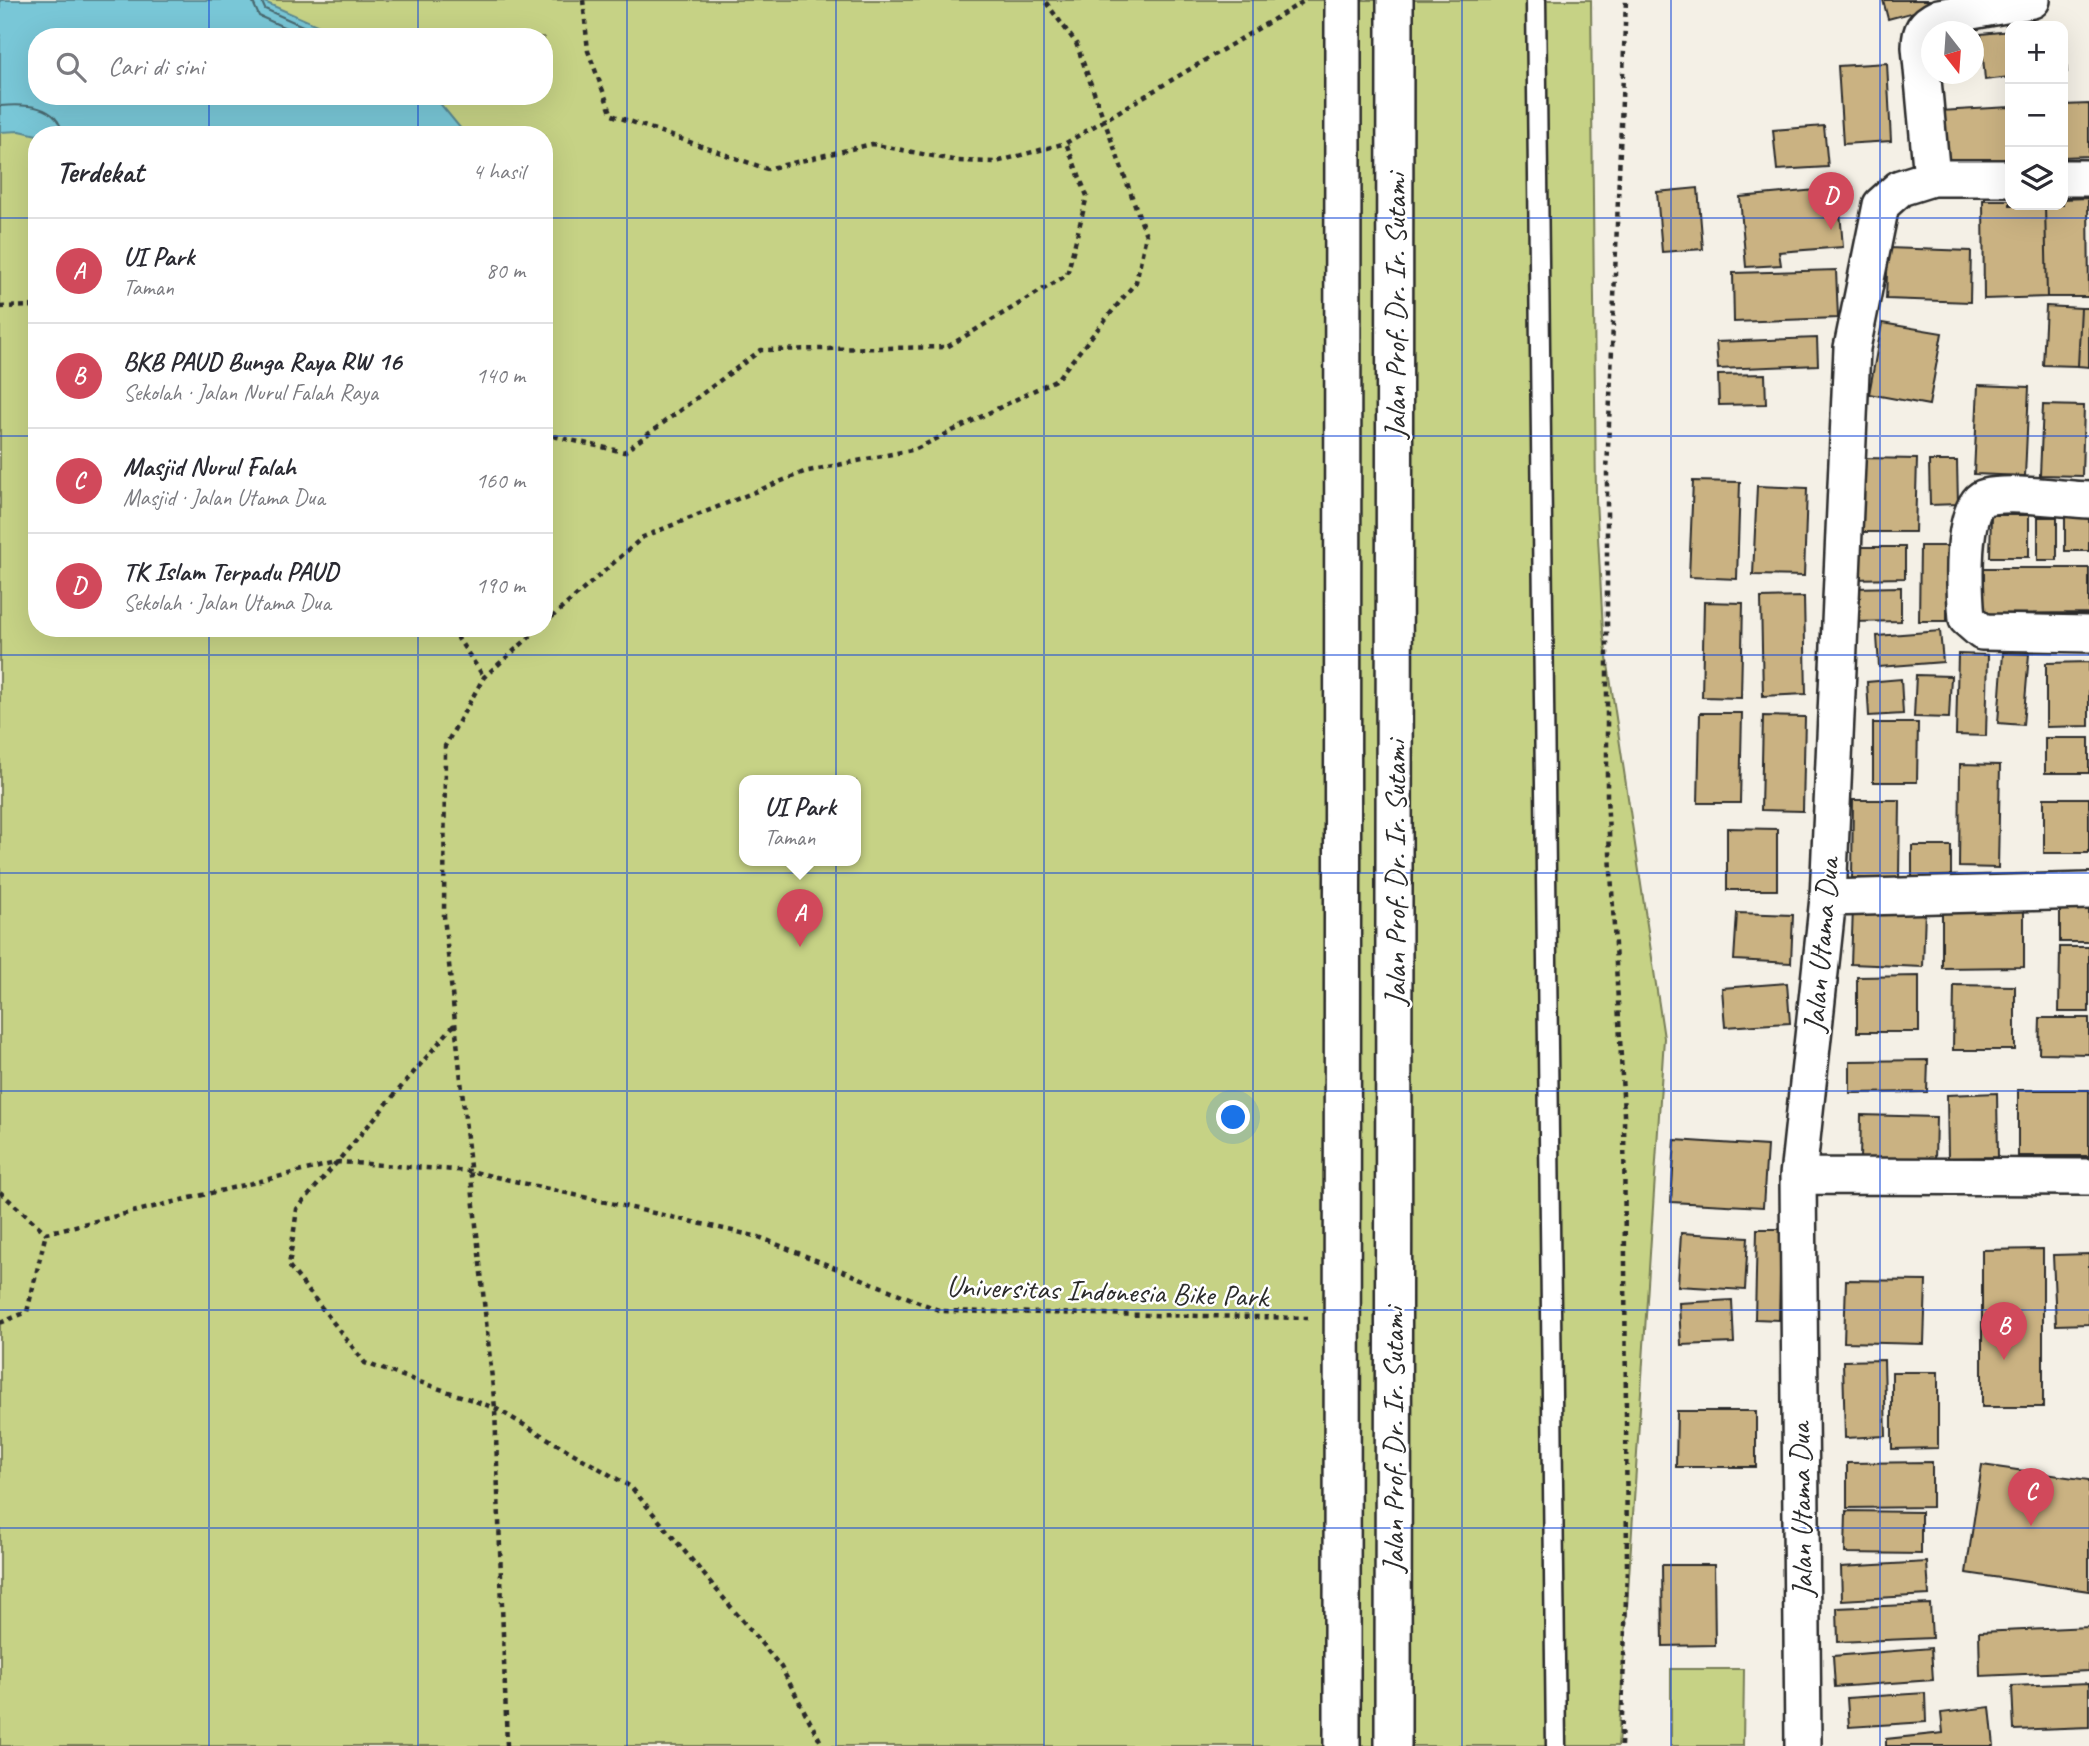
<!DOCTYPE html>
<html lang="id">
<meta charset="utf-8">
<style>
body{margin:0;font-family:Caveat,sans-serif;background:#f7f7f7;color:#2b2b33}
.controls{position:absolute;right:21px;top:21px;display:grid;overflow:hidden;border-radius:14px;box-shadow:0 7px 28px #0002}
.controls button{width:63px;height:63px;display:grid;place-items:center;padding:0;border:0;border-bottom:2px solid #e1e1e2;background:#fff;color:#2b2b33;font:35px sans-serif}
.compass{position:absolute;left:1921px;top:21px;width:63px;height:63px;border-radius:50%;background:#fff;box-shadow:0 7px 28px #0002;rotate:163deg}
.you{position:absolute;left:1234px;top:1118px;width:24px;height:24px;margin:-18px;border:5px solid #fff;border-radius:50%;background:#1a73e8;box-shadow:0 0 0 10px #1a73e833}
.badge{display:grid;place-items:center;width:46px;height:46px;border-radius:50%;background:#d1495b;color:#fff;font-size:23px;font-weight:700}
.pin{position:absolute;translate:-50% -58px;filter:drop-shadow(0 2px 4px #0008)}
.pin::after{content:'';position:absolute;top:37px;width:24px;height:21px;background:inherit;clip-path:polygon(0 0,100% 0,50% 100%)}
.popup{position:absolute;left:739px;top:775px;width:122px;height:91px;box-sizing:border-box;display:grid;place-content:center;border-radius:14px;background:#fff;filter:drop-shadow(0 2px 5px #0005);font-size:23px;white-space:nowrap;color:#7c7c81}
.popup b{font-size:26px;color:#2b2b33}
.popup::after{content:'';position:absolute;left:50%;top:100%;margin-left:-14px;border:14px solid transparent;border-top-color:#fff}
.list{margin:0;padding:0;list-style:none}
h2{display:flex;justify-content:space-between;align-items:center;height:91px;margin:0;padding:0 28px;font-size:30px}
h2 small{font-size:23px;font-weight:400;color:#7c7c81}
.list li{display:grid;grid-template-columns:46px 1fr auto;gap:21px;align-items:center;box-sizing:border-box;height:105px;padding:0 28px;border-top:2px solid #e1e1e2}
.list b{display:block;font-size:26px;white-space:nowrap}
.list p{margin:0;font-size:23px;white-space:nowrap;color:#7c7c81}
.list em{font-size:23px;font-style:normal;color:#7c7c81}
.icon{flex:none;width:38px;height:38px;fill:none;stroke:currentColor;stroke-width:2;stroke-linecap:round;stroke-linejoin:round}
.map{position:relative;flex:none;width:2089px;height:1746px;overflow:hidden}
.search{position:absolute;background:#fff;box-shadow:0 7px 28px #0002;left:28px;top:28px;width:525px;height:77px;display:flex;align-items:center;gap:18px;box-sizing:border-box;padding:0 24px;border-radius:28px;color:#7c7c81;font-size:26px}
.panel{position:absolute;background:#fff;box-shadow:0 7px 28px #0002;left:28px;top:126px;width:525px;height:511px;border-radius:28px}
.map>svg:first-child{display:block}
.green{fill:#c6d285;stroke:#787e58;stroke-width:2;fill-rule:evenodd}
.water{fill:#79c7d7;stroke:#5a8992;stroke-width:2}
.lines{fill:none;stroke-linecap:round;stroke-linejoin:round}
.shore{stroke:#4a6970;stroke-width:2}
.building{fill:#cab282;stroke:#2b2b2b;stroke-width:2}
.lane-casing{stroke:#2b2b2b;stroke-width:23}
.street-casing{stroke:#2b2b2b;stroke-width:40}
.path{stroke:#2b2b2b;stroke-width:4.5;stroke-dasharray:5 5;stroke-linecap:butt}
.lane{stroke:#fff;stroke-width:18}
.street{stroke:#fff;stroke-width:35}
.grid{fill:none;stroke:#1d4ed8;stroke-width:2;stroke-opacity:0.55}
.labels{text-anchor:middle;stroke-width:5;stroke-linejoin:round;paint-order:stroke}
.street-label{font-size:30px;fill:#2b2b2b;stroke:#fff}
</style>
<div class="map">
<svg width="2089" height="1746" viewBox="0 0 2089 1746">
<rect width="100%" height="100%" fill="#f4f0e6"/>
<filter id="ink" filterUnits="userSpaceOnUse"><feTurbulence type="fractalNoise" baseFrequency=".0143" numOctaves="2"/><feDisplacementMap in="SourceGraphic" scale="14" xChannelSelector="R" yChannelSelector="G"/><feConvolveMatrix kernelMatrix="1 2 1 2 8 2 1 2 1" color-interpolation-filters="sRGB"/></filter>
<g filter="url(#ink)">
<path class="green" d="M 0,0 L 1591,0 L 1596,499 L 1603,631 L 1664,1038 L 1618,1746 L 0,1746 ZM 37,37 L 544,37 L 544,96 L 37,96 ZM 37,135 L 544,135 L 544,628 L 37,628 ZM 744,781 L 856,781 L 856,861 L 744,861 Z
M 1671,1669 L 1744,1669 L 1743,1746 L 1671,1746 Z"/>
<path class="water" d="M 0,0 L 260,0 L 344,37 L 37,37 L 37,96 L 434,96 L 466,135 L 37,135 L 20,131 L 0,132 Z"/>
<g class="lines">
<path class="shore" d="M 252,0 L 259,16 L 306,37
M 261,0 L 265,9 L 327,37
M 0,106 C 25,104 58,104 63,135"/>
</g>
<path class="building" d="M 1883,0 L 1939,0 L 1940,5 L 1888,19 Z
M 2010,31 L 2010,77 L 1985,80 L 1981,34 Z
M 2063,34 L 2067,72 L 2063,72 Z
M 1887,63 L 1891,141 L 1843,144 L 1838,66 Z
M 2089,104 L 2089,156 L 2063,157 L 2063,105 Z
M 2010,107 L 2010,159 L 1942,162 L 1940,111 Z
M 1824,126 L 1828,167 L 1777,170 L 1773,130 Z
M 1698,188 L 1703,249 L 1662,252 L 1657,192 Z
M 1838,188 L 1843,247 L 1779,252 L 1781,265 L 1746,267 L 1740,197 Z
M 2088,198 L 2089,297 L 2047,297 L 2045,205 L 2063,205 L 2063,199 Z
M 1983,200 L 2010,200 L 2010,205 L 2045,205 L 2047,297 L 1984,299 Z
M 1888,248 L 1971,251 L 1970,302 L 1886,299 Z
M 1836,270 L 1838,318 L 1734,322 L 1733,273 Z
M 2046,306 L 2081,308 L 2078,366 L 2043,365 Z
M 2081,308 L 2089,308 L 2089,367 L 2078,366 Z
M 1882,323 L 1942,333 L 1929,405 L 1869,394 Z
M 1817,338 L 1818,365 L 1718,369 L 1716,342 Z
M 1765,374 L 1766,404 L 1719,405 L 1718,375 Z
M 1978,385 L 2029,387 L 2025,476 L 1974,474 Z
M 2043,405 L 2084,406 L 2082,476 L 2040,475 Z
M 1864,458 L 1917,459 L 1915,532 L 1862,532 Z
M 1929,461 L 1957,461 L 1958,504 L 1930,505 Z
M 1693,481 L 1740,482 L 1737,579 L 1689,577 Z
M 1757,486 L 1807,488 L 1804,576 L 1753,575 Z
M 2065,507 L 2089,507 L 2089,551 L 2065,551 Z
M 1991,515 L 2029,515 L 2029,557 L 1990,557 Z
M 2038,517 L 2057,517 L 2057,560 L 2038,560 Z
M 1920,546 L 1947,546 L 1947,621 L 1919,621 Z
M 1851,547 L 1905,547 L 1905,578 L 1850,579 Z
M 1976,568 L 2089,568 L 2089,613 L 1976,614 Z
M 1901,587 L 1901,621 L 1852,622 L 1852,588 Z
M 1804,597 L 1806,694 L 1763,696 L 1761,598 Z
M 1704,602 L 1743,603 L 1741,698 L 1702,697 Z
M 1940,631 L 1943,662 L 1879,667 L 1877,636 Z
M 2003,653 L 2029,654 L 2023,725 L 1998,723 Z
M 1958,654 L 1988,655 L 1986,736 L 1956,735 Z
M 2089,662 L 2089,726 L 2046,727 L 2046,663 Z
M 1916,675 L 1951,676 L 1949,718 L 1914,717 Z
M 1901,679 L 1903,714 L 1869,716 L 1867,682 Z
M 1700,713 L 1742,713 L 1740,803 L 1698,803 Z
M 1763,716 L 1805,717 L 1803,811 L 1761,810 Z
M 1873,723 L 1918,723 L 1917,782 L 1873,782 Z
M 2045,738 L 2089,738 L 2089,773 L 2045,773 Z
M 1960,764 L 2000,765 L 1998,868 L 1959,867 Z
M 2044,798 L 2089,798 L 2089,853 L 2044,853 Z
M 1853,800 L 1900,800 L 1899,878 L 1852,878 Z
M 1727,828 L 1777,829 L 1777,890 L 1727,890 Z
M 1912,846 L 1951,846 L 1951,881 L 1912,881 Z
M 1942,902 L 2024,902 L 2024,967 L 1942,968 Z
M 2089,902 L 2089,942 L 2060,942 L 2060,903 Z
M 1853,908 L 1925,910 L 1923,967 L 1851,964 Z
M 1737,913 L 1793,915 L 1791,963 L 1734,960 Z
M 2060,947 L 2089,947 L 2089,1012 L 2059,1012 Z
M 1919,976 L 1919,1032 L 1857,1032 L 1857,977 Z
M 1787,983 L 1790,1023 L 1725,1027 L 1722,988 Z
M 1954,985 L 2015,986 L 2015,1050 L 1953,1050 Z
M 2040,1018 L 2089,1018 L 2089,1054 L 2039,1053 Z
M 1928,1060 L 1927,1092 L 1850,1093 L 1850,1061 Z
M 2018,1090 L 2089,1090 L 2089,1156 L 2018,1156 Z
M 1997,1093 L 1998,1157 L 1948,1158 L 1947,1095 Z
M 1861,1115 L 1936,1117 L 1935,1161 L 1860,1160 Z
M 1675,1140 L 1767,1146 L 1763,1207 L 1671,1202 Z
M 1757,1229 L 1781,1229 L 1779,1320 L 1755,1319 Z
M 1681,1233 L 1748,1237 L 1745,1290 L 1678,1286 Z
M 2043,1249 L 2043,1407 L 1982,1407 L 1982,1250 Z
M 2089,1254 L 2089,1324 L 2056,1325 L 2053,1255 Z
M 1846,1280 L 1926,1281 L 1924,1344 L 1844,1342 Z
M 1732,1300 L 1734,1343 L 1681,1345 L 1679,1303 Z
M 1884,1360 L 1886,1436 L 1845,1438 L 1843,1361 Z
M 1892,1372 L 1938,1372 L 1938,1448 L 1892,1449 Z
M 1677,1411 L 1756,1411 L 1756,1467 L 1676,1467 Z
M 1932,1462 L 1932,1507 L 1847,1508 L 1847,1463 Z
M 1982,1465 L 2089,1480 L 2089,1591 L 1966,1573 Z
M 1846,1511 L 1921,1512 L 1921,1554 L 1845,1553 Z
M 1927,1562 L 1929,1595 L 1842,1600 L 1841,1567 Z
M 1662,1565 L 1714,1565 L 1715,1645 L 1663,1646 Z
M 1930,1604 L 1932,1638 L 1838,1642 L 1837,1608 Z
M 2089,1627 L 2089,1671 L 1980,1676 L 1979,1632 Z
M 1931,1648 L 1933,1680 L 1835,1687 L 1833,1656 Z
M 2089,1683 L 2089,1727 L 2014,1730 L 2012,1686 Z
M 1925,1693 L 1926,1722 L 1849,1727 L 1847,1698 Z
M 1990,1707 L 1994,1746 L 1886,1746 L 1886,1739 L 1943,1733 L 1941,1713 Z"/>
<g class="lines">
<g class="lane-casing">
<path id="lane" d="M 1536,0 L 1556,1746"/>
</g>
<g class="street-casing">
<path id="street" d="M 1932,178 L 1920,47 C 1920,31 1924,24 1939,17 L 2032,0
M 2063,178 L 2089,178
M 2089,500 C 2062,499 2011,491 1986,497 C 1959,503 1965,595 1967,619 L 1982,632 L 2089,634
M 1828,898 L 2089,891
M 1798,1176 L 2089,1177
M 1342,1746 L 1343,0
M 1393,1746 L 1395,0
M 1803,1746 L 1798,1176 L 1828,898 L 1852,348 L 1881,205 L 1900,188 L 1932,178 L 2010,178"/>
</g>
<path class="path" d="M 583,0 L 588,51 L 612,115 L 767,169 L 872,144 L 958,161 L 996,162 L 1066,143 L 1306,0
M 0,307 L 37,306
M 544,434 L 624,452 L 761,350 L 947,347 L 1067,275 L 1087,196 L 1066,143
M 544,624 L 643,537 L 804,472 L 916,449 L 1057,379 L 1136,282 L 1146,235 L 1076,43 L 1044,0
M 451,628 L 484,677
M 454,1025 L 297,1209 L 289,1266 L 365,1363 L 495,1408 L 631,1487 L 781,1667 L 823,1746
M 0,1192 L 46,1233 L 339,1162 L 470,1171 L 759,1237 L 941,1311 L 1308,1318
M 0,1323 L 27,1312 L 46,1233
M 507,1746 L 495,1408 L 444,916 L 445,746 L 484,677 L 540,628
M 1621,1746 L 1627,1567 L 1624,1114 L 1607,796 L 1607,473 L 1626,0"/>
<use href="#lane" class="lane"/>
<use href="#street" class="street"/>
</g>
</g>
<path class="grid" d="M 209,0 L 209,37M 418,0 L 418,37M 627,0 L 627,1746M 836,0 L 836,1746M 1044,0 L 1044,1746M 1253,0 L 1253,1746M 1462,0 L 1462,1746M 1671,0 L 1671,1746M 1880,0 L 1880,1746M 209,96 L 209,135M 418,96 L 418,135M 0,218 L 37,218M 544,218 L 2089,218M 0,436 L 37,436M 544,436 L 2089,436M 209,628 L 209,1746M 418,628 L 418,1746M 0,655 L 2089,655M 0,873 L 2089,873M 0,1091 L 2089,1091M 0,1310 L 2089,1310M 0,1528 L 2089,1528"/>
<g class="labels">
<g class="street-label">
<text transform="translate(1395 306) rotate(-90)" y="10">Jalan Prof. Dr. Ir. Sutami</text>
<text transform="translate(1395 873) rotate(-90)" y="10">Jalan Prof. Dr. Ir. Sutami</text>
<text transform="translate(1821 945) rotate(-85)" y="10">Jalan Utama Dua</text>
<text transform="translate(1107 1291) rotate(2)" y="10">Universitas Indonesia Bike Park</text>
<text transform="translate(1393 1440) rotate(-90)" y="10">Jalan Prof. Dr. Ir. Sutami</text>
<text transform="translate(1801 1510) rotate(-91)" y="10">Jalan Utama Dua</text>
</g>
</g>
</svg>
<div class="controls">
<button>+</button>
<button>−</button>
<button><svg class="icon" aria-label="layers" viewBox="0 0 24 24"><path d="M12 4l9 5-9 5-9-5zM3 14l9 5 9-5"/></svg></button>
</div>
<svg class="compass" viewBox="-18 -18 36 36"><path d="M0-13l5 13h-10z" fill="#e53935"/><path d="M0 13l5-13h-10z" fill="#7c7c81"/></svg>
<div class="you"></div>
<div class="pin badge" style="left:800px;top:947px">A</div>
<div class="popup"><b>UI Park</b>Taman</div>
<div class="pin badge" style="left:2004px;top:1360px">B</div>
<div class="pin badge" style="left:2031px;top:1526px">C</div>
<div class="pin badge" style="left:1831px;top:230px">D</div>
<div class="search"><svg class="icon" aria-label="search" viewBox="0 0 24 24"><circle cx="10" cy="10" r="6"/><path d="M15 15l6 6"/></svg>Cari di sini</div>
<section class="panel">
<h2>Terdekat<small>4 hasil</small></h2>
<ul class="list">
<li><span class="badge">A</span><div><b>UI Park</b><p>Taman</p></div><em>80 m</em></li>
<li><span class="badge">B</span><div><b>BKB PAUD Bunga Raya RW 16</b><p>Sekolah · Jalan Nurul Falah Raya</p></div><em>140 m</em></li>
<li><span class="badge">C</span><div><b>Masjid Nurul Falah</b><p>Masjid · Jalan Utama Dua</p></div><em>160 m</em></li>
<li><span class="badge">D</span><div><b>TK Islam Terpadu PAUD</b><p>Sekolah · Jalan Utama Dua</p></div><em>190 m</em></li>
</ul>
</section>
</div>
